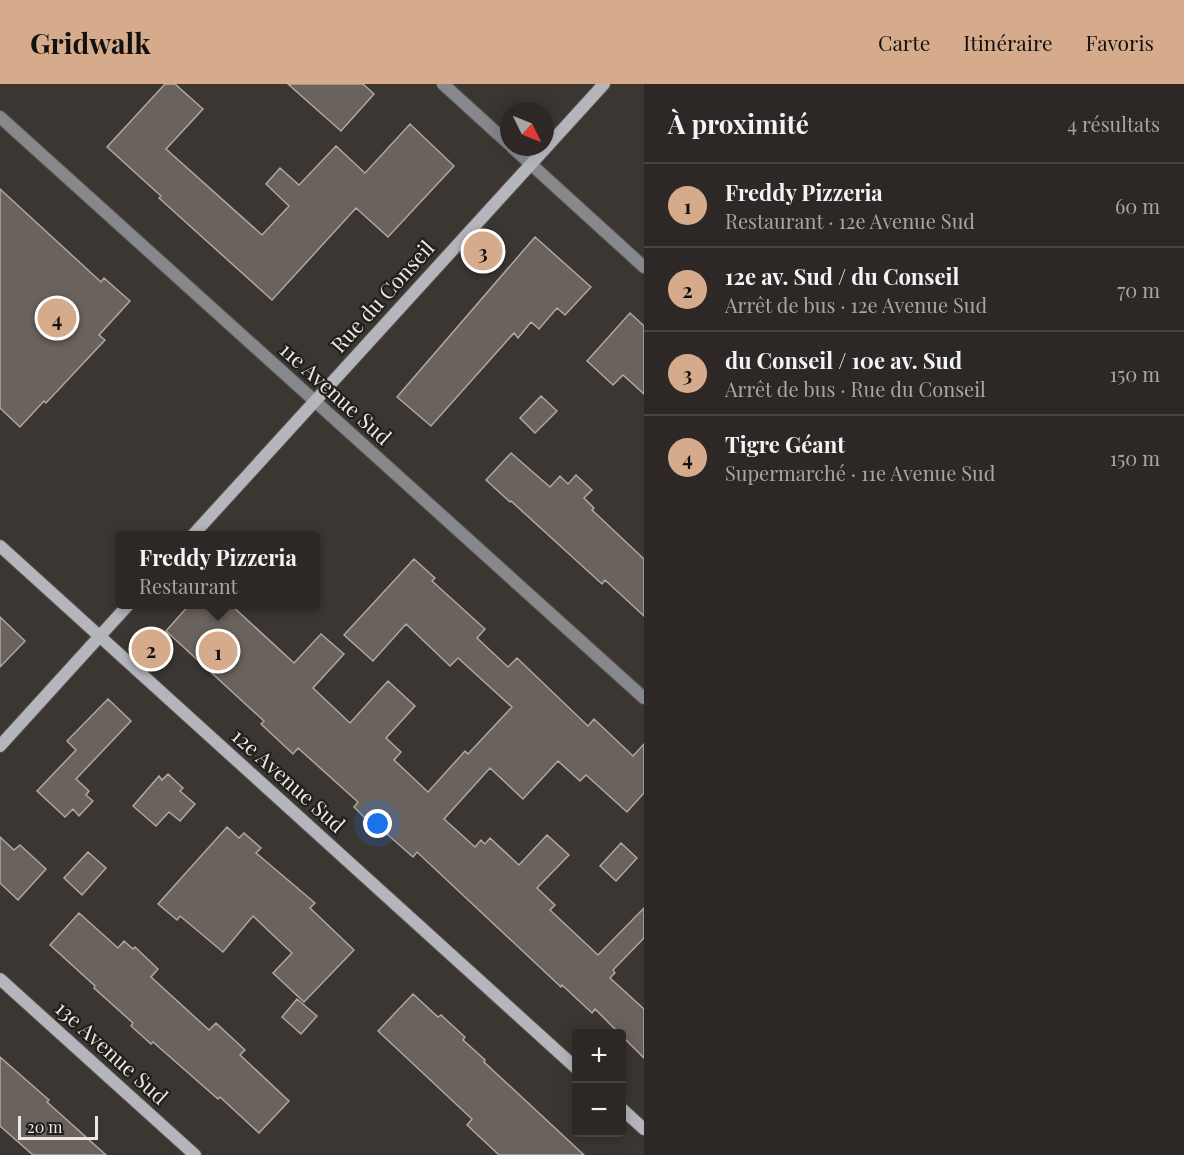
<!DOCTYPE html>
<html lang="fr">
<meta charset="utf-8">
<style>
body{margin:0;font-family:"Playfair Display",serif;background:#35302e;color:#f1f3f6}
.controls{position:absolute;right:18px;bottom:18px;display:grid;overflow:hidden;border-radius:6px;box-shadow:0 3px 15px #0003}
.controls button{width:54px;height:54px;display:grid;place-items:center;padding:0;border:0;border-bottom:2px solid #484443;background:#2d2826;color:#f1f3f6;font:30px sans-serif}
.compass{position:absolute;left:500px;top:18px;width:54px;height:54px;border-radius:50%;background:#2d2826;box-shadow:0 3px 15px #0003;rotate:133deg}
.scale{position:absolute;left:18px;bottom:15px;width:80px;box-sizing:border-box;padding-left:6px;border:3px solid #ebe7e5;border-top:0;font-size:16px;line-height:21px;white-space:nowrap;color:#ebe7e5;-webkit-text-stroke:4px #211e1c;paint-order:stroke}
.you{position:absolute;left:378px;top:740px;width:21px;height:21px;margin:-15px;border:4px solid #fff;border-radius:50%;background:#1a73e8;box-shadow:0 0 0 9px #1a73e833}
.badge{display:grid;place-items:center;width:39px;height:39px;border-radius:50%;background:#d6ab8b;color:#111;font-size:20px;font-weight:700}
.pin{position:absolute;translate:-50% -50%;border:3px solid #fff;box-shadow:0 2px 6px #0006}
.popup{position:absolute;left:116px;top:447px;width:204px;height:78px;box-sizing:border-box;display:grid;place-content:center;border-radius:6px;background:#2d2826;filter:drop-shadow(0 2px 4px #0005);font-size:20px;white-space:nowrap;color:#a7a6a7}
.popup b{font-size:22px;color:#f1f3f6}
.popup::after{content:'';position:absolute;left:50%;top:100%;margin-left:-12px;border:12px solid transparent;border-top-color:#2d2826}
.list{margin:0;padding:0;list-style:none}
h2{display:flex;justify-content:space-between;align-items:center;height:78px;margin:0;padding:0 24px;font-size:26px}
h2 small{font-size:20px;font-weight:400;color:#a7a6a7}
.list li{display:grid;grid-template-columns:39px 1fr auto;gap:18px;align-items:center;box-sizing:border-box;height:84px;padding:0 24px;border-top:2px solid #484443}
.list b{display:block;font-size:22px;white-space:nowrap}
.list p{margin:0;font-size:20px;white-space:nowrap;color:#a7a6a7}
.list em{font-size:20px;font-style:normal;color:#a7a6a7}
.map{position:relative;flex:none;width:644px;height:1071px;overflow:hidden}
header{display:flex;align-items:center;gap:36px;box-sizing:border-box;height:84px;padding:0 30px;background:#d6ab8b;color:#111}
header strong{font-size:28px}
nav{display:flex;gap:33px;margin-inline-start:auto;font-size:21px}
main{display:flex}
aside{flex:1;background:#2d2826}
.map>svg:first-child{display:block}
.building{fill:#69625d;stroke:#afa7a2;stroke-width:1.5}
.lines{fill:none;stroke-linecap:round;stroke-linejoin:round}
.street-casing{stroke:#58524f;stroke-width:14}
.secondary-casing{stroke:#58524f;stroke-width:14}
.street{stroke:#87888c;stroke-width:12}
.secondary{stroke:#b4b6bb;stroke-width:12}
.labels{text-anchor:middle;stroke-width:4.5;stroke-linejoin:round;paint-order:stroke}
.street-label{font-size:21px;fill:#ebe7e5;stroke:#211e1c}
</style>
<header>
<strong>Gridwalk</strong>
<nav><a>Carte</a><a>Itinéraire</a><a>Favoris</a></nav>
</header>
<main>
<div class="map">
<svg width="644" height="1071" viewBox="0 0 644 1071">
<rect width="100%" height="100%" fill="#3c3632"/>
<path class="building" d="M 165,0 L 175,0 L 203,25 L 166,65 L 262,151 L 289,122 L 266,100 L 280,84 L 299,101 L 336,62 L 365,89 L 410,40 L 454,82 L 388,153 L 356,124 L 272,216 L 159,114 L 161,112 L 107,63 Z
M 288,0 L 363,0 L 374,10 L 341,47 Z
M 0,105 L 101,198 L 104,194 L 130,217 L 99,251 L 105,256 L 46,319 L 44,317 L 20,343 L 0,324 Z
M 535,153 L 591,203 L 565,231 L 557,224 L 539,245 L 531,238 L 518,254 L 514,249 L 431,342 L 397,313 Z
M 630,229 L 644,242 L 644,310 L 623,291 L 613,301 L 587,277 Z
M 541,312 L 557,327 L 535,349 L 520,334 Z
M 511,369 L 550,403 L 560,392 L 568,400 L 576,391 L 592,406 L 584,414 L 594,424 L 592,426 L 644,475 L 644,532 L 605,496 L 602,500 L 511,417 L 510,418 L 486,396 Z
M 414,475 L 435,494 L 432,497 L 485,545 L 477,554 L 508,583 L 517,574 L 588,642 L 594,635 L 633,672 L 644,660 L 644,709 L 627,728 L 586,691 L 580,697 L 558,677 L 523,715 L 490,684 L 444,735 L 475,763 L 481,756 L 485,760 L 490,754 L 519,781 L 547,751 L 569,771 L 537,804 L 555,821 L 550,826 L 598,871 L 644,824 L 644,854 L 613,886 L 615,889 L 610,894 L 644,925 L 644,974 L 595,925 L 592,929 L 562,901 L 561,903 L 417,768 L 413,773 L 371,736 L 369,738 L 354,723 L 358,718 L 298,664 L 293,670 L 261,640 L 264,637 L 166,547 L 190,520 L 230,520 L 294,579 L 321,550 L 344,570 L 313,604 L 350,639 L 388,597 L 415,622 L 386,654 L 401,668 L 394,676 L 428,708 L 465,667 L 468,670 L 512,623 L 458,574 L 450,582 L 406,540 L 373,577 L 344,551 Z
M 0,533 L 25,557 L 0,583 Z
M 108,615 L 131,637 L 76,695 L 89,707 L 86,711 L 93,717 L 79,732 L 73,725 L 65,733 L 37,707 L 76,666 L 67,657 Z
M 168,690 L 183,704 L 180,707 L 195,720 L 180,737 L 169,728 L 156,742 L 133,722 L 159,692 L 162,696 Z
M 227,743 L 239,754 L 244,749 L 261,764 L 256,769 L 315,819 L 310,824 L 354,866 L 304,918 L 273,889 L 292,869 L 253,832 L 223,868 L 180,832 L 177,836 L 158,820 Z
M 0,753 L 14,766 L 20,761 L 46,785 L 18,816 L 0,799 Z
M 621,759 L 637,774 L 616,797 L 600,782 Z
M 88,768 L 106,784 L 82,811 L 64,794 Z
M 79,829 L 118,864 L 124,857 L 133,865 L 135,863 L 158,885 L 151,893 L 209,946 L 216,939 L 245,966 L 240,971 L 289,1017 L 259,1049 L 220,1013 L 218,1015 L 153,958 L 151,960 L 131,942 L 133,939 L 94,904 L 95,902 L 50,861 Z
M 413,910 L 438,933 L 441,931 L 465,953 L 463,956 L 485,976 L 484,978 L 584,1071 L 499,1071 L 467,1041 L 472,1035 L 378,947 Z
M 297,915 L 317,932 L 301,950 L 282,933 Z
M 0,973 L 49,1016 L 47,1018 L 106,1071 L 33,1071 L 0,1042 Z"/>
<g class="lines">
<g class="street-casing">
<path id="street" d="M 443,0 L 509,60
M 0,33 L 644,614
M 512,63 L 644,183"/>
</g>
<g class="secondary-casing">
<path id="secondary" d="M 192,452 L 604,0
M 0,462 L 576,984
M 0,662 L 129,520
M 0,895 L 195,1071
M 622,1025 L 644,1045"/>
</g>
<use href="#street" class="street"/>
<use href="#secondary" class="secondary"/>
</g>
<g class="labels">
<g class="street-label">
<text transform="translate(383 213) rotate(-48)" y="7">Rue du Conseil</text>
<text transform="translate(335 310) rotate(42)" y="7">11e Avenue Sud</text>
<text transform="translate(288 697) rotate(42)" y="7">12e Avenue Sud</text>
<text transform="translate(111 969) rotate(42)" y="7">13e Avenue Sud</text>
</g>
</g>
</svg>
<div class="controls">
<button>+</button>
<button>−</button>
</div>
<svg class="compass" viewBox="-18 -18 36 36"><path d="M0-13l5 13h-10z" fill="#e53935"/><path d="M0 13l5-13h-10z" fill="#a7a6a7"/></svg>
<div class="scale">20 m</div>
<div class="you"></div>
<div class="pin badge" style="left:218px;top:567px">1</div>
<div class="popup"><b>Freddy Pizzeria</b>Restaurant</div>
<div class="pin badge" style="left:151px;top:565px">2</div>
<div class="pin badge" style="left:483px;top:167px">3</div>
<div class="pin badge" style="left:57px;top:234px">4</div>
</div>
<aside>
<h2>À proximité<small>4 résultats</small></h2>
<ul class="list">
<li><span class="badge">1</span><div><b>Freddy Pizzeria</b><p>Restaurant · 12e Avenue Sud</p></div><em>60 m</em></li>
<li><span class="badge">2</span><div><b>12e av. Sud / du Conseil</b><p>Arrêt de bus · 12e Avenue Sud</p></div><em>70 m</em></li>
<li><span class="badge">3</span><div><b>du Conseil / 10e av. Sud</b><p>Arrêt de bus · Rue du Conseil</p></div><em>150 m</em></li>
<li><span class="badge">4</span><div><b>Tigre Géant</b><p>Supermarché · 11e Avenue Sud</p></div><em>150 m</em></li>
</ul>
</aside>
</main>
